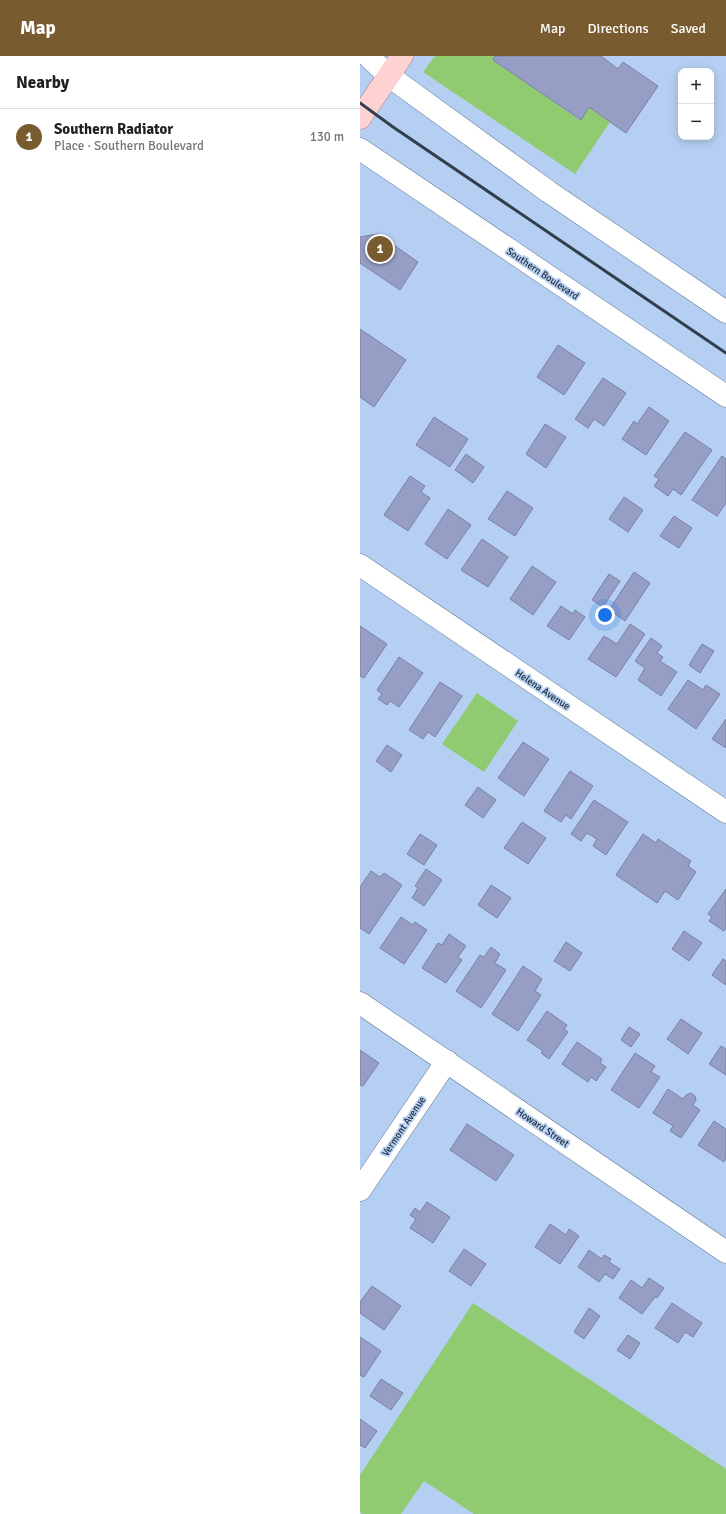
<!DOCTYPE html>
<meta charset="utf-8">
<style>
body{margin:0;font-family:Signika,sans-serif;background:#f6f6f6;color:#202124}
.controls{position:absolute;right:12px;top:12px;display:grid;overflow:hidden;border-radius:8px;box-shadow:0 2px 10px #0003}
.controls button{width:36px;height:36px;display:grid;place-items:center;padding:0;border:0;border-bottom:1px solid #e0e0e0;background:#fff;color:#202124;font:20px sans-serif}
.you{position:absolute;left:245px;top:559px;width:14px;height:14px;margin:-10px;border:3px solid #fff;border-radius:50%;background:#1a73e8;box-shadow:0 0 0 6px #1a73e833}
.badge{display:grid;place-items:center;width:26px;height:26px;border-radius:50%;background:#785b2f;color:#fff;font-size:13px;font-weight:700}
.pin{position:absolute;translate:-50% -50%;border:2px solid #fff;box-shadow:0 1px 4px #0006}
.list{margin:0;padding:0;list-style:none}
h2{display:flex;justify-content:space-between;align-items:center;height:52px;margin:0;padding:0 16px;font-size:17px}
h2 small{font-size:13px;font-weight:400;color:#757577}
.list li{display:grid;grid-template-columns:26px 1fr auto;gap:12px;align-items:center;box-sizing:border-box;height:56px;padding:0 16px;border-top:1px solid #e0e0e0}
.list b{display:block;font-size:15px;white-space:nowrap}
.list p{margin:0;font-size:13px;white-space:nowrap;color:#757577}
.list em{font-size:13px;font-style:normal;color:#757577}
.map{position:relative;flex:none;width:366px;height:1458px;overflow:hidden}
header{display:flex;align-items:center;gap:24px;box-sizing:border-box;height:56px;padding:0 20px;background:#785b2f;color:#fff}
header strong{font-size:19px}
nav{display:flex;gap:22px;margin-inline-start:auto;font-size:14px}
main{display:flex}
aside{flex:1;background:#fff}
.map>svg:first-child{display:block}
.green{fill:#90cb72}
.building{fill:#969ec5;stroke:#7a81a6}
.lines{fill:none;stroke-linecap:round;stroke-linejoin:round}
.minor-casing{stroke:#5f7796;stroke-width:23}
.major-casing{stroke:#ae8188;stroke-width:23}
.minor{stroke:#fff;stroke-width:22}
.major{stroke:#fed1d3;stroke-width:22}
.rail{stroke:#313e4e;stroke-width:3}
.labels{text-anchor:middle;stroke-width:3.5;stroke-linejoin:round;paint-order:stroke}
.street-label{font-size:10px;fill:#1b2532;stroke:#b5cff2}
</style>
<header>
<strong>Map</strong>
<nav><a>Map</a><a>Directions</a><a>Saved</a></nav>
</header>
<main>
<aside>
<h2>Nearby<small></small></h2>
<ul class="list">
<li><span class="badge">1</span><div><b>Southern Radiator</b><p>Place · Southern Boulevard</p></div><em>130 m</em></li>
</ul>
</aside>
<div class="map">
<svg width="366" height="1458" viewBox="0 0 366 1458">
<rect width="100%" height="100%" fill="#b5cff2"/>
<path class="green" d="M 75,0 L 135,0 L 133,4 L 220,64 L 229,51 L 250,66 L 215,118 L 63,16 Z
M 117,637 L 158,665 L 124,716 L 82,688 Z
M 113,1247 L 366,1413 L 366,1458 L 114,1458 L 64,1425 L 41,1458 L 2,1458 L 0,1456 L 0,1419 Z"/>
<path class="building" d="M 135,0 L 241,0 L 258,13 L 263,6 L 298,30 L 266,77 L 229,51 L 221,64 L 133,4 Z
M 18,178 L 58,206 L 40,234 L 0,207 L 0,181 Z
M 0,273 L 46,304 L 14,351 L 0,341 Z
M 198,289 L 225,307 L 204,339 L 177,321 Z
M 243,322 L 266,337 L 244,370 L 234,363 L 228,372 L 215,363 Z
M 289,351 L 309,365 L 286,399 L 262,383 L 274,365 L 277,368 Z
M 74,361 L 108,383 L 90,411 L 56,389 Z
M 185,368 L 206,381 L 186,412 L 166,398 Z
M 325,376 L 352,394 L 321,439 L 313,433 L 308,440 L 294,430 L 299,423 L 294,420 Z
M 106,398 L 124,411 L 113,427 L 95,414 Z
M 362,400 L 366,403 L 366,447 L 357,460 L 332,444 Z
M 50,420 L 65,430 L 61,436 L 70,442 L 48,475 L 24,459 Z
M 147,435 L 173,452 L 155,480 L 128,463 Z
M 264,441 L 283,454 L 268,476 L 249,463 Z
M 88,453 L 111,469 L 87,503 L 65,488 Z
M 314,460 L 332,472 L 319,492 L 300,480 Z
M 122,483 L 148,501 L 128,531 L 101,514 Z
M 172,510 L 196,526 L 173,559 L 150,543 Z
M 274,516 L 290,527 L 265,565 L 249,554 Z
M 249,518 L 260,525 L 243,551 L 232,544 Z
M 201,550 L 213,558 L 215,554 L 225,561 L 209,584 L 187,570 Z
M 270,568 L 285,578 L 256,621 L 228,603 L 244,580 L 257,588 Z
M 0,570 L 27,588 L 4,622 L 0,620 Z
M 291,582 L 302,590 L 297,597 L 303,601 L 300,605 L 317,616 L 301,640 L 278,624 L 285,612 L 275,605 Z
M 342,588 L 354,595 L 340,617 L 329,609 Z
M 39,601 L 63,617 L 39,651 L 30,645 L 27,649 L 18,643 L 22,638 L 17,634 Z
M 328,624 L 343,634 L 346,629 L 360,638 L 336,673 L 308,653 Z
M 80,626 L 102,640 L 75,681 L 68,676 L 63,683 L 49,674 Z
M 366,663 L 366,692 L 352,683 Z
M 163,686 L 189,703 L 164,740 L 138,722 Z
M 27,689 L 42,699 L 31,716 L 16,705 Z
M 210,715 L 233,730 L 211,763 L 206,759 L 201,766 L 184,755 Z
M 118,731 L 136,744 L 123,762 L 105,749 Z
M 234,744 L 268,766 L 246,799 L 233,790 L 237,783 L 227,777 L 221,785 L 211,778 Z
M 162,766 L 186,782 L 168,808 L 144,792 Z
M 60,778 L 77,789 L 64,809 L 47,798 Z
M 283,778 L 296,787 L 298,783 L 331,805 L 328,810 L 336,816 L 318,844 L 305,835 L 297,847 L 256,819 Z
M 66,813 L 82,824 L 64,850 L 52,842 L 58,832 L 55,830 Z
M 11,815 L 20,821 L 24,817 L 42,829 L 9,878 L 0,872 L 0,831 Z
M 131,829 L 151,842 L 137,862 L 118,849 Z
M 366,833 L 366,872 L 364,875 L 349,865 L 352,861 L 348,858 Z
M 41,861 L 53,869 L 55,866 L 67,874 L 44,908 L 20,892 Z
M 324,875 L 342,887 L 329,905 L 312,893 Z
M 89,878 L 106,890 L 98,901 L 102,904 L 86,927 L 62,912 L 78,887 L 82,889 Z
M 206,886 L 222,897 L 210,915 L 194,905 Z
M 131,891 L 140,898 L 135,907 L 146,914 L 121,952 L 96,935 L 120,899 L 124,901 Z
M 363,903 L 366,905 L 366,929 L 352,919 Z
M 163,910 L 182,923 L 175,935 L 181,939 L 158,975 L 132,958 Z
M 187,955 L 207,969 L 204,973 L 208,976 L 189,1003 L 181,997 L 183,995 L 167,984 Z
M 321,963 L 342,977 L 328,998 L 307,983 Z
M 269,971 L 280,978 L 271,991 L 261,984 Z
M 217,986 L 242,1003 L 240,1007 L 246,1011 L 236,1025 L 231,1021 L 228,1026 L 202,1008 Z
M 361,990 L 366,993 L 366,1019 L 349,1008 Z
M 0,994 L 19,1007 L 3,1030 L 0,1029 Z
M 275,997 L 295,1010 L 291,1016 L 300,1021 L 279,1052 L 251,1034 Z
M 308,1033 L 323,1043 L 326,1039 L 331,1037 L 335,1040 L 336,1044 L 333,1049 L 340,1054 L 321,1082 L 310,1075 L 313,1070 L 293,1057 Z
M 354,1065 L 366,1073 L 366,1102 L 364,1106 L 338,1089 Z
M 107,1068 L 154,1099 L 136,1125 L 90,1094 Z
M 67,1146 L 90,1161 L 73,1187 L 50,1172 L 56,1163 L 50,1159 L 55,1152 L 60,1156 Z
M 190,1168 L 206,1179 L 209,1173 L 219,1180 L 200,1208 L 175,1191 Z
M 104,1193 L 126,1208 L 111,1230 L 89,1215 Z
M 229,1194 L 242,1203 L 244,1199 L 251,1203 L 249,1206 L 260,1213 L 253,1223 L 245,1218 L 239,1226 L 218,1211 Z
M 289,1222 L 304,1232 L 297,1242 L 295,1241 L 282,1258 L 259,1242 L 271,1224 L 282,1232 Z
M 12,1230 L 41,1250 L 24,1274 L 0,1257 L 0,1246 Z
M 312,1247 L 342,1267 L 333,1281 L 325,1276 L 318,1287 L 295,1272 Z
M 229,1252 L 240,1260 L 224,1283 L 214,1276 Z
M 268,1279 L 280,1287 L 270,1303 L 257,1294 Z
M 0,1281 L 21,1295 L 4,1321 L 0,1319 Z
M 21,1323 L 43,1337 L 31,1354 L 10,1340 Z
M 0,1363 L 17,1375 L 5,1392 L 0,1389 Z"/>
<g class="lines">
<g class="minor-casing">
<path id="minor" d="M 8,0 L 29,20 L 189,136 L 366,256
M 0,93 L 366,340
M 0,509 L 366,756
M 0,947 L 366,1196
M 0,1134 L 87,1005"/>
</g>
<g class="major-casing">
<path id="major" d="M 0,62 L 42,0"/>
</g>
<use href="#minor" class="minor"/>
<use href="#major" class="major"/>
<path class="rail" d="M 0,47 L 33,71 L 366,297"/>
</g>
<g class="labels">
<g class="street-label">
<text transform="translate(183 217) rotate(34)" y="4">Southern Boulevard</text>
<text transform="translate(183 633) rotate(34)" y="4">Helena Avenue</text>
<text transform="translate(43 1070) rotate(-56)" y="4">Vermont Avenue</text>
<text transform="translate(183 1071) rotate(34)" y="4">Howard Street</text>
</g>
</g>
</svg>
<div class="controls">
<button>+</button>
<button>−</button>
</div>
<div class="you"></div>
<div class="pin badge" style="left:20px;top:193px">1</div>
</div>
</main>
